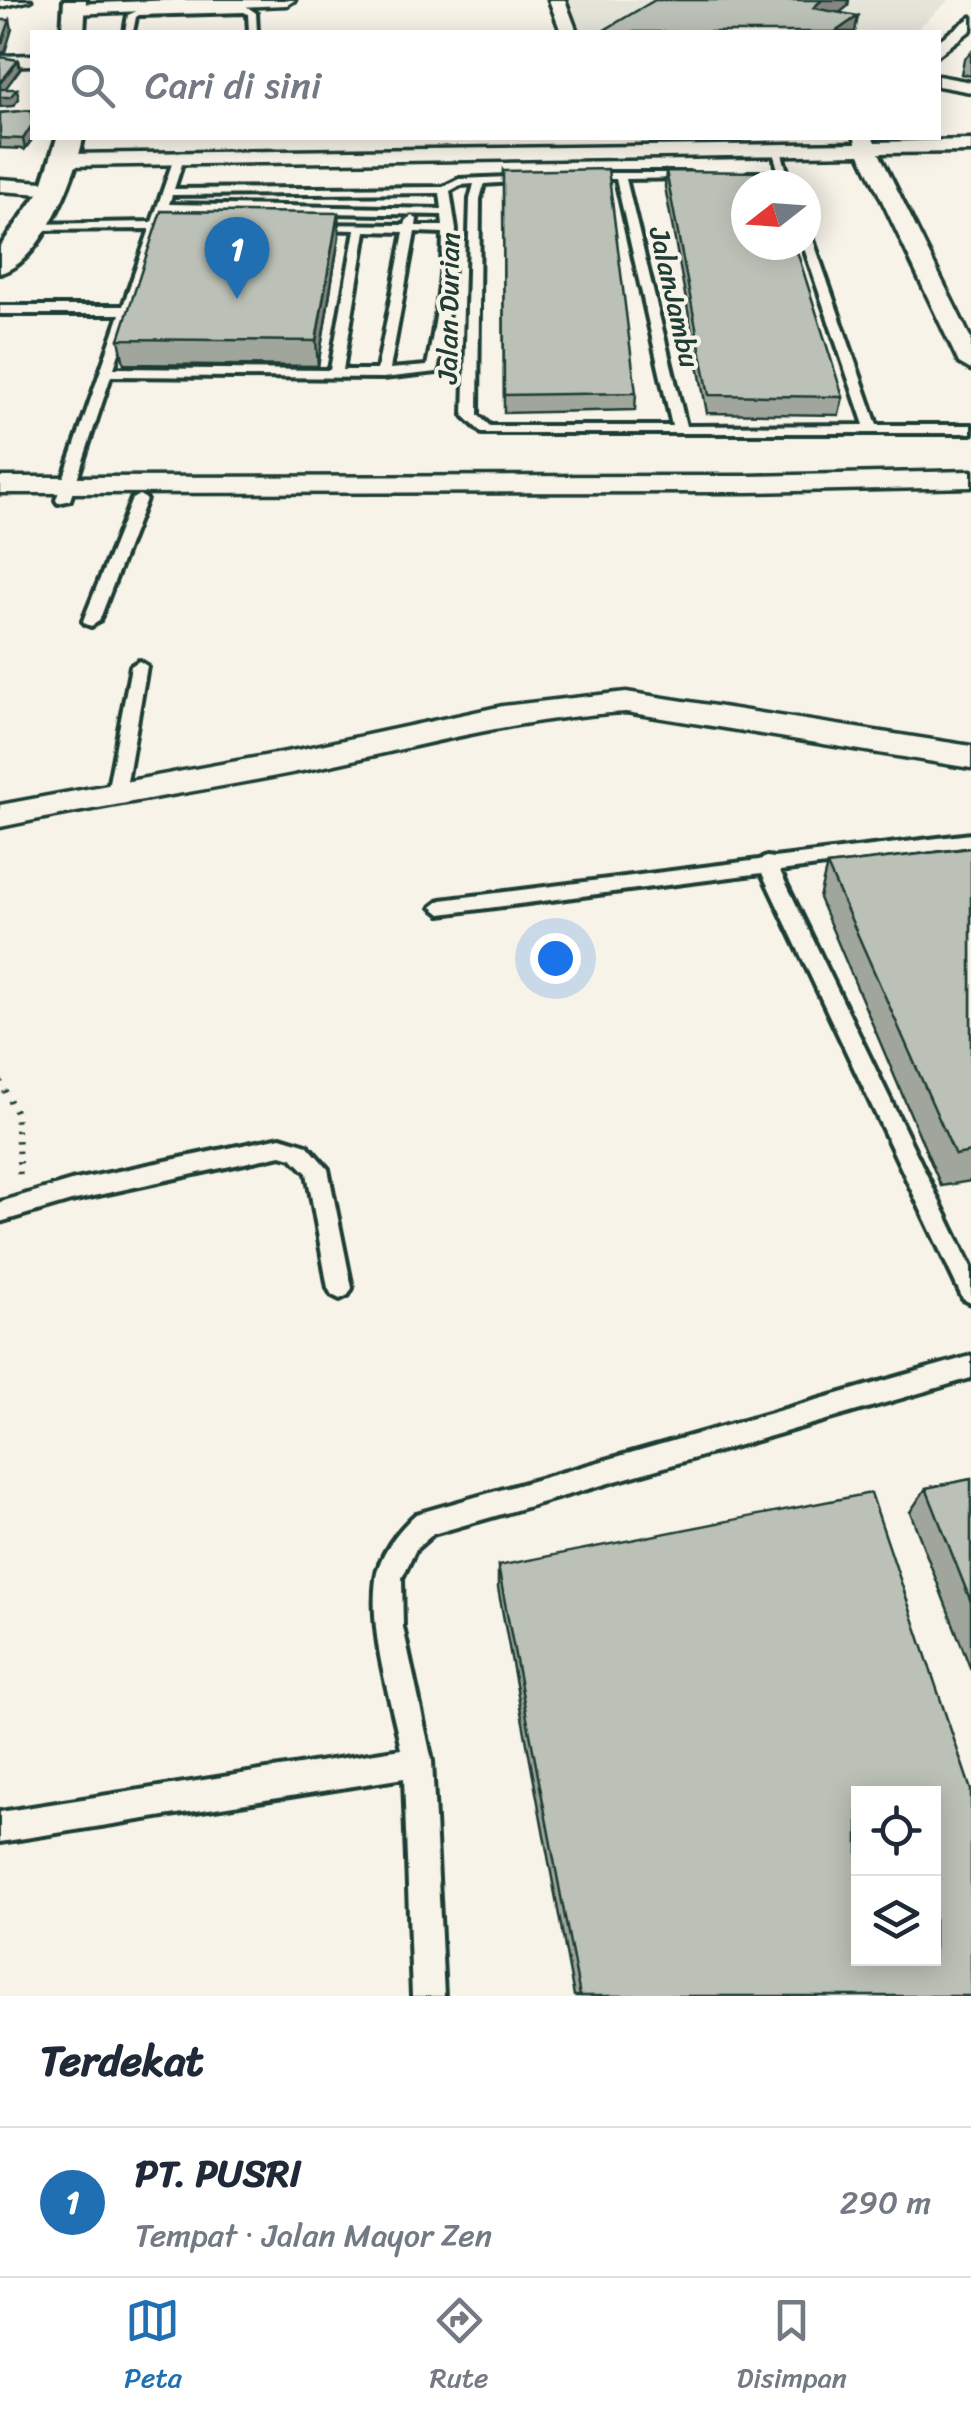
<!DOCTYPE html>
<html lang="id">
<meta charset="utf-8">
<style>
body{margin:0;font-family:Sriracha,sans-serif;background:#f2f2f3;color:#1f2937}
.controls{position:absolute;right:30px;bottom:30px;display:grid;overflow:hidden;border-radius:0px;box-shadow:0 5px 25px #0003}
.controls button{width:90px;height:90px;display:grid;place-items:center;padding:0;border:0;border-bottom:2px solid #e0e1e3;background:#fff;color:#1f2937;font:50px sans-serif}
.compass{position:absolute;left:731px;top:170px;width:90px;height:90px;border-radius:50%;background:#fff;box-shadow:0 5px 25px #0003;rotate:253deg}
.you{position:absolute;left:555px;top:958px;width:35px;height:35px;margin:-25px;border:8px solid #fff;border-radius:50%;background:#1a73e8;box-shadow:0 0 0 15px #1a73e833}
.badge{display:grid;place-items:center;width:65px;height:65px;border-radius:50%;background:#1f6fb2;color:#fff;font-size:32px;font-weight:700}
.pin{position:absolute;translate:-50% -82px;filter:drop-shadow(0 2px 5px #0008)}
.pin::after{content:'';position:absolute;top:52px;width:35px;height:30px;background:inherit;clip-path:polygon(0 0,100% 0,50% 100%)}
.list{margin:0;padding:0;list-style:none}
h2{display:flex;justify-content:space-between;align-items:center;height:130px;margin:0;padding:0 40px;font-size:42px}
h2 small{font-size:32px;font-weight:400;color:#747a83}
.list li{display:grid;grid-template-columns:65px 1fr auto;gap:30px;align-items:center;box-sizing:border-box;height:150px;padding:0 40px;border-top:2px solid #e0e1e3}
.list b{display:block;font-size:38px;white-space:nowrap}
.list p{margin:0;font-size:32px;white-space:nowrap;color:#747a83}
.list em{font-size:32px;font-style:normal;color:#747a83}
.icon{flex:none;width:55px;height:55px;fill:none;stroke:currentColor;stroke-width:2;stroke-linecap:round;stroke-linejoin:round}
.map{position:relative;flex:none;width:971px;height:1996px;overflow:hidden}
.search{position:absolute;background:#fff;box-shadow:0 5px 25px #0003;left:30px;right:30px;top:30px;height:110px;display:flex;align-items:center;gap:25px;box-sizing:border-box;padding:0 35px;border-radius:0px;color:#747a83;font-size:38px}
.sheet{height:280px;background:#fff}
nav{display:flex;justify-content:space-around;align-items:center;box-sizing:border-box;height:140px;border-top:2px solid #e0e1e3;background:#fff;font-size:28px;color:#747a83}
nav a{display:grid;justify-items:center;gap:5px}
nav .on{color:#1f6fb2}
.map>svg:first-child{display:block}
.built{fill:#e5e4d9}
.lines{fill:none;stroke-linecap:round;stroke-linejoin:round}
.lane-casing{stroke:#1f3d34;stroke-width:8}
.street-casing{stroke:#1f3d34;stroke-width:7}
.secondary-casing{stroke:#1f3d34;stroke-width:8}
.path{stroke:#1f3d34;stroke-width:6;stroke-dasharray:2.5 8;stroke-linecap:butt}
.lane{fill:#f7f3e8;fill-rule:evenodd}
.street{fill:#f7f3e8;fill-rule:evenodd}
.secondary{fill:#f7f3e8;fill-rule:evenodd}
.wall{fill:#a1a69d;stroke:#1f3d34;stroke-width:2.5}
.shaded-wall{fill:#83877f;stroke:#1f3d34;stroke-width:2.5}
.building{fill:#bbc1b6;stroke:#1f3d34;stroke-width:2.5;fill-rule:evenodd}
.labels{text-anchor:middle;stroke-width:8;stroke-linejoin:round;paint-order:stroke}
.far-street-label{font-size:28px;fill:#1f3d34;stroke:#f7f3e8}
</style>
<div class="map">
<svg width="971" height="1996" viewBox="0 0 971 1996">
<rect width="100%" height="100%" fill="#f7f3e8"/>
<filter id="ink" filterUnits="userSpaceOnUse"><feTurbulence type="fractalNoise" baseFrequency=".01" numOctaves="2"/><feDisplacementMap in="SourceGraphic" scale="20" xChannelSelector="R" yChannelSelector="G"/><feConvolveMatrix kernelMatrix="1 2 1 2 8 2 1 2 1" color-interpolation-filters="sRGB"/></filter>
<g filter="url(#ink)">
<path class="built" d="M 567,0 L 949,0 L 914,32 L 578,32 Z"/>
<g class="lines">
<g class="lane-casing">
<path id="lane" d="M 246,6 L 256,13 L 257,32 L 249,32 L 248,14 L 244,12 L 139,15 L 136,17 L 133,32 L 125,32 L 128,15 L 139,10 Z
M 771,145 L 780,147 L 789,178 L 744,178 L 748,173 L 779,173 Z
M 179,155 L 184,158 L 174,189 L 443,187 L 459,179 L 533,176 L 529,181 L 484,184 L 480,199 L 478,415 L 490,426 L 672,426 L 616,179 L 583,179 L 578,176 L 583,173 L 689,173 L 693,178 L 626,179 L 686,426 L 864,425 L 803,245 L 806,245 L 806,234 L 812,237 L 877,425 L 971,425 L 971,433 L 482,433 L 464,416 L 470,199 L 474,184 L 461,185 L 450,191 L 456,230 L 450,303 L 437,372 L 383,378 L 111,376 L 70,500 L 58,503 L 56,500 L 120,314 L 0,314 L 0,306 L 123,306 L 150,229 L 32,230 L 27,227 L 32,224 L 152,222 L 174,158 ZM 440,193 L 442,209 L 169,204 L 172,195 ZM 167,210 L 442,215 L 443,226 L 416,226 L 417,219 L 412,216 L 407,219 L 405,225 L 309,224 L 309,228 L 313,229 L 355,230 L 330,370 L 114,368 L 161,229 L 184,228 L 189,225 L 184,222 L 163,222 ZM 366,231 L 404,232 L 377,370 L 343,370 ZM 415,232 L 443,233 C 443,278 436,322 427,366 L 390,369 Z
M 139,495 L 146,499 L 99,621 L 91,626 L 86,624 L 83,621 L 132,499 Z
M 139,661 L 147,666 L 125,793 L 116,799 L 107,793 L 131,666 Z
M 971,834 L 971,846 L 780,871 L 971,1267 L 971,1303 L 963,1299 L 762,873 L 441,914 L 432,907 L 441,900 L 759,860 L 767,857 L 774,858 Z
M 281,1137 L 307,1145 L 328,1169 L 352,1288 L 348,1295 L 340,1299 L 332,1295 L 328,1288 L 307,1173 L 292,1158 L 281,1155 L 71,1201 L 0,1222 L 0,1202 L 71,1181 Z
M 971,1356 L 971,1378 L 433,1534 L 416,1549 L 402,1578 L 403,1627 L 432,1761 L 444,1996 L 412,1996 L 404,1778 L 0,1842 L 0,1812 L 401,1749 C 390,1695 369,1635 376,1579 C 379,1555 398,1530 416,1514 Z"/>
</g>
<g class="street-casing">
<path id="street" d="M 0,0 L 31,0 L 0,7 Z
M 176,0 L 295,0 L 287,5 L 73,14 L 65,9 L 73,4 Z
M 549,0 L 565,0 L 577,32 L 561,32 Z
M 971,17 L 971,30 L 938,55 L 938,41 Z
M 32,55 L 32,65 L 0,66 L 0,56 Z
M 938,76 L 971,82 L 971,92 L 938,86 Z
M 855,138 L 873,138 L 875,142 L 971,140 L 971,152 L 879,153 L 971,339 L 971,370 L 959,363 L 860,154 L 67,166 L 58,160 L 67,154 L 856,143 Z
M 0,179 L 57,183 L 67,189 L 57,195 L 0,191 Z
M 971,471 L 971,487 L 747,492 L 0,493 L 0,477 L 747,476 Z
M 626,692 L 971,746 L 971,768 L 626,712 C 515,718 410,749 302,771 C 201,791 100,806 0,827 L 0,805 L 302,749 L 503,706 Z"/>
</g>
<g class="secondary-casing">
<path id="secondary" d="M 64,0 L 86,0 L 84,32 L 62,32 Z
M 57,138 L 83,138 C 76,176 41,263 0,273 L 0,247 L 40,191 Z"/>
</g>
<path class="path" d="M 0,1081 L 16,1113 L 20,1179"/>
<use href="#lane" class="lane"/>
<use href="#street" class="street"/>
<use href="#secondary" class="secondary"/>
</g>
<path class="wall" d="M 971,52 L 971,76 L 961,74 L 964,59 Z
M 32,110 L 33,138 L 25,149 L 0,148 L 0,113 Z
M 503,171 L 636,393 L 635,410 L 504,413 Z
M 666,171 L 843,397 L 839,415 L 707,413 L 665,187 Z
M 338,213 L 339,237 L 318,366 L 124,364 L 119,339 Z
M 971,848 L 971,1181 L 941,1186 L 819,898 L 827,865 Z
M 971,1479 L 971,1670 L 910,1512 L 926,1488 Z
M 498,1566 L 971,1996 L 574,1996 L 498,1588 Z"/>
<path class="shaded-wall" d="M 822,0 L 849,0 L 848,6 L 816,32 L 813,8 Z
M 858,16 L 855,32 L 835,32 Z
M 10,20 L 12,29 L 5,52 L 0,53 L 0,43 Z
M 18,60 L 20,69 L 0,96 L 0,83 Z
M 17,89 L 19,99 L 13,106 L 0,107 L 0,97 Z
M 32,125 L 33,138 L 25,149 L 23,139 Z
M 338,213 L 339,237 L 318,366 L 316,341 Z"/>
<path class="building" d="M 655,0 L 822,0 L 813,8 L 858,16 L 835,32 L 601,32 Z
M 0,20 L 10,20 L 2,43 L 0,43 Z
M 0,57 L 18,60 L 0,83 Z
M 0,89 L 17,89 L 10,97 L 0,97 Z
M 32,110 L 32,125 L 23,139 L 0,138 L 0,113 Z
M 608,169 L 636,393 L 504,395 L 503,171 Z
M 666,171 L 772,172 L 776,185 L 746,185 L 746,245 L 795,245 L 843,397 L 709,395 Z
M 161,211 L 338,213 L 316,341 L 119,339 Z
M 971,848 L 971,1152 L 955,1155 L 827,865 Z
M 971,1479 L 971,1602 L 926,1488 Z
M 871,1493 L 971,1790 L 971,1996 L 580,1996 L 498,1566 ZM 858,1794 L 934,1794 L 934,1958 L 858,1958 Z"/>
</g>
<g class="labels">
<g class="far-street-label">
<text transform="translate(675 297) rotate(77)" y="10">JalanJambu</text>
<text transform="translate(448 308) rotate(-89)" y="10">Jalan Durian</text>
</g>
</g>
</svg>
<div class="controls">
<button><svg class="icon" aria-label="locate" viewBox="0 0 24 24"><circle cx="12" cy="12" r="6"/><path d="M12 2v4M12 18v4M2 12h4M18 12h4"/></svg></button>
<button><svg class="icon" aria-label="layers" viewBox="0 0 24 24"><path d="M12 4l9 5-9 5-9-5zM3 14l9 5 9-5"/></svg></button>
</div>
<svg class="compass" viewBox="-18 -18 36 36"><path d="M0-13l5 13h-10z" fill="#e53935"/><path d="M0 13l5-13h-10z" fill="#747a83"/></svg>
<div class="you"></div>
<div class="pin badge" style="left:237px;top:299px">1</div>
<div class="search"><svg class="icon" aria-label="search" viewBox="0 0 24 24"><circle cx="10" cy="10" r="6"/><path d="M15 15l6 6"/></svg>Cari di sini</div>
</div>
<section class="sheet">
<h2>Terdekat<small></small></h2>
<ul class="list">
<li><span class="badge">1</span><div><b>PT. PUSRI</b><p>Tempat · Jalan Mayor Zen</p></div><em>290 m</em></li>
</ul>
</section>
<nav>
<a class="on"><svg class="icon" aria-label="map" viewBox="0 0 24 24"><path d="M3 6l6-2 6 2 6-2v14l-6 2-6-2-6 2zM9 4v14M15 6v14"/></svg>Peta</a>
<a><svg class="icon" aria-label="directions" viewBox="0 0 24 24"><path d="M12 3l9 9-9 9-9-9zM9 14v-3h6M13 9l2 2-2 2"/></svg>Rute</a>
<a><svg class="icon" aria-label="saved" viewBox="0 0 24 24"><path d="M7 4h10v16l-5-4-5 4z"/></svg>Disimpan</a>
</nav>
